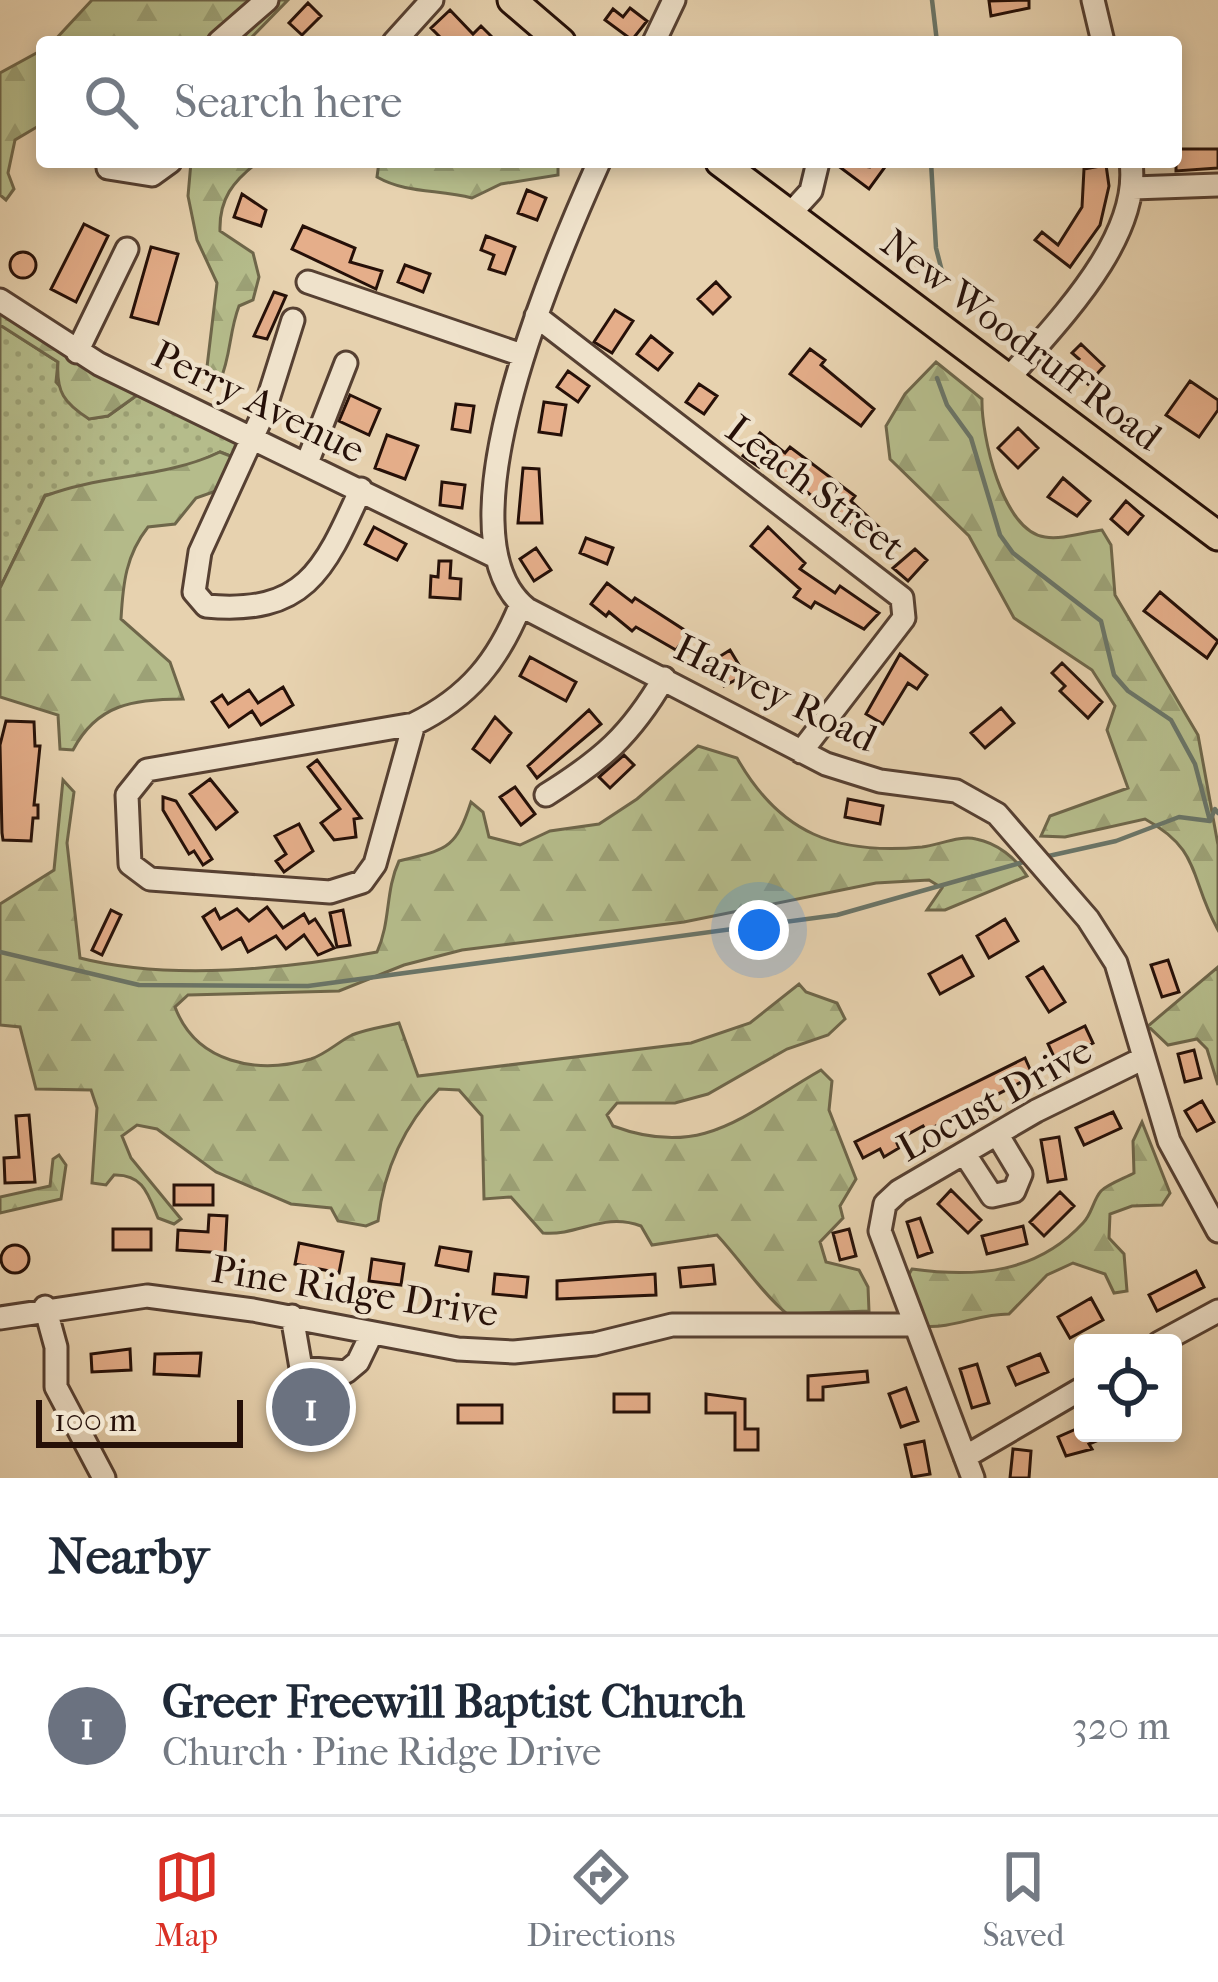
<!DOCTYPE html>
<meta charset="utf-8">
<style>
body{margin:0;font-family:"IM FELL French Canon",serif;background:#f6f6f7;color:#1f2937}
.controls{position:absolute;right:36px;bottom:36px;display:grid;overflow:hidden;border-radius:12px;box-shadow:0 6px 18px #0003}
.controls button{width:108px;height:108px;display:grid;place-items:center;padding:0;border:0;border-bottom:3px solid #e0e1e3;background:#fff;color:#1f2937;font:60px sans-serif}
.scale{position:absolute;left:36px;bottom:30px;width:207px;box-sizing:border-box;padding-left:12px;border:6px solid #261008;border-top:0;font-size:33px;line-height:42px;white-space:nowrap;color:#261008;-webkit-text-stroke:9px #efe2cb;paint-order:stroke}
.you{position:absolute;left:759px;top:930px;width:42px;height:42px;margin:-30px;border:9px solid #fff;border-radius:50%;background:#1a73e8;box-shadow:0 0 0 18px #1a73e833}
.badge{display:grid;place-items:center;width:78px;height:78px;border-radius:50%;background:#d93025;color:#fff;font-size:39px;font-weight:700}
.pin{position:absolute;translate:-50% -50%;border:6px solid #fff;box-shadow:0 3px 12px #0006}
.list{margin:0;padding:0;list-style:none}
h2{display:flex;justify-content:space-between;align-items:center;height:156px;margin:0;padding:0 48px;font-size:51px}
h2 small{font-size:39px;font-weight:400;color:#747a83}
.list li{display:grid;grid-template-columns:78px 1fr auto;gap:36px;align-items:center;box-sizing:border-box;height:180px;padding:0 48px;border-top:3px solid #e0e1e3}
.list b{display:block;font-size:45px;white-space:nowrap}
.list p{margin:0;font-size:39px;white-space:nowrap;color:#747a83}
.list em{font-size:39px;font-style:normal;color:#747a83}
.icon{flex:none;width:66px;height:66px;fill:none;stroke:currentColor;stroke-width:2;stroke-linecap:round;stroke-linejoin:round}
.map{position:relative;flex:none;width:1218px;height:1478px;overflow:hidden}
.search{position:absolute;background:#fff;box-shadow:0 6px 18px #0003;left:36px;right:36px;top:36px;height:132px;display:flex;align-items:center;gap:30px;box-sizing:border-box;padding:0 42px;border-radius:12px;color:#747a83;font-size:45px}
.sheet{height:336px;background:#fff}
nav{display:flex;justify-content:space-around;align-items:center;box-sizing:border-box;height:168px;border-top:3px solid #e0e1e3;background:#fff;font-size:33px;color:#747a83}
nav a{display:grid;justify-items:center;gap:6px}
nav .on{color:#d93025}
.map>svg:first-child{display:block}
.grass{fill:url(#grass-dots);stroke:#6e664a;stroke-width:3}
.forest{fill:url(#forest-firs);stroke:#6e664a;stroke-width:3}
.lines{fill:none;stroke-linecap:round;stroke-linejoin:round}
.stream{stroke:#6a7568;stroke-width:4.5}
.building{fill:#e5ae8a;stroke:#261008;stroke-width:3}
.minor-casing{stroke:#564032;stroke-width:27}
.major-casing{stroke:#261008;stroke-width:33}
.minor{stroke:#efe2cb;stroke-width:21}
.major{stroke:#e7d2af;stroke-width:27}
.labels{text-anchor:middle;stroke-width:9;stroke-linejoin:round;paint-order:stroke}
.street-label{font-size:39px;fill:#261008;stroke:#efe2cb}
</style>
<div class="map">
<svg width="1218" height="1478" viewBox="0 0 1218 1478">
<defs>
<pattern id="grass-dots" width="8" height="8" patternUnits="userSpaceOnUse" patternTransform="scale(3)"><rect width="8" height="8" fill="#b5bc8b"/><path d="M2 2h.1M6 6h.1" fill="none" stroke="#9ca176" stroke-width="1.8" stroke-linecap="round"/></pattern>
<pattern id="forest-firs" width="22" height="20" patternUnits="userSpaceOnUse" patternTransform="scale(3)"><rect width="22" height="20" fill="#b5bc8b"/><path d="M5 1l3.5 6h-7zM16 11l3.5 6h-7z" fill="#9ca176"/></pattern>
</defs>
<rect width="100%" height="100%" fill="#e7d2af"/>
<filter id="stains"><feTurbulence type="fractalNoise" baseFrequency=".00167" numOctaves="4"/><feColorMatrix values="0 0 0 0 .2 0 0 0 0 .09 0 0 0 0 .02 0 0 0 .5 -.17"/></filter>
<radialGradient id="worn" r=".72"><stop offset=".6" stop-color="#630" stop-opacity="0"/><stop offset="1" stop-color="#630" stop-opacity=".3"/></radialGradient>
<path class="grass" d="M 0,325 L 58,362 L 56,382 L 89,419 L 108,416 L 140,393 L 237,437 L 233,457 L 220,452 L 181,470 L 45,495 L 0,588 Z"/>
<path class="forest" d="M 92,0 L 288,0 L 247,42 L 53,42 Z
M 42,50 L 42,124 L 15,140 L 8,173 L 14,189 L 6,200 L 0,195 L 0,73 Z
M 191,162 L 258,162 C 233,181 219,199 220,231 L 253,253 L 259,277 L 253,300 L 239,306 C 229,332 231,356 220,381 L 207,367 L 217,283 L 197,240 L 188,196 Z
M 379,162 L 558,162 L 558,175 L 501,184 L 472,198 C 438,189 407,194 377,177 Z
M 0,308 L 140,393 L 108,416 L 89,419 C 64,403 56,392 58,362 L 0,325 Z
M 936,362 L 982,399 C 981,434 1002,531 1045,537 C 1062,540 1085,532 1102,530 L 1111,545 L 1115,595 L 1198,735 L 1218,845 L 1218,930 C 1189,878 1202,850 1145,819 L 1065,837 L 1041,836 L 1050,816 L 1128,788 L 1107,730 L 1115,706 L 1092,670 L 1014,618 L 969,536 L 890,459 L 886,426 L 905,394 Z
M 220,452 L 233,457 L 216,491 L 196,498 L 175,524 L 148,527 C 126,555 123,583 121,619 L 170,662 L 183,699 C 134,699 97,704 73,750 L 60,749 L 58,715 L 0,697 L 0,588 L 45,496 C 102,474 163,479 220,452 Z
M 698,746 L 737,758 C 780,834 836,855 922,847 C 939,845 960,835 976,839 C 997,843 1016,858 1027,876 L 945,910 L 927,910 L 942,888 L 929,880 L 876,883 L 684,922 L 462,950 L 404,965 L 339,991 L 188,995 L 175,1007 C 196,1063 257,1075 311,1059 C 326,1054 338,1042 352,1035 C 366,1029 383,1027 399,1023 L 418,1076 L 691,1043 L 750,1023 L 799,984 L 806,992 L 837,1003 L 845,1019 L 828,1035 L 787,1049 L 708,1094 L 675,1103 L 617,1103 L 607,1115 L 613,1126 C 704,1160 744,1114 821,1070 L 832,1081 L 829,1110 L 856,1179 L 840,1206 L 843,1218 L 820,1242 L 826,1262 L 859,1270 L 868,1287 L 869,1311 L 787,1314 C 760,1291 742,1262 717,1235 L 652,1245 L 641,1226 C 603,1212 579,1236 543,1233 L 511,1197 L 484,1199 L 482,1116 L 459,1090 L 439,1089 C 403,1126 384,1170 378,1221 L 366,1226 L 338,1221 L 331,1208 L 291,1204 L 216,1172 L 157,1129 L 137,1125 L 122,1136 L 131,1158 L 181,1219 L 174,1224 L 158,1218 C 148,1194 143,1174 114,1175 L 106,1185 L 92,1183 L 97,1108 L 91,1090 L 36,1089 L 20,1027 L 0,1025 L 0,904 L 54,870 L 63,780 L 74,792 L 67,843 L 80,958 C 169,981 287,969 377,952 C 391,921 385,891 399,861 C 446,849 455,851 471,802 L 483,812 L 489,837 L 520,845 L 550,831 L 599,824 L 637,799 Z
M 1218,967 L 1218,1085 L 1207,1049 L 1197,1039 L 1168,1045 L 1148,1026 Z
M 1142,1122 L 1170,1193 L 1162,1205 L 1132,1206 L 1110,1214 L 1109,1238 L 1124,1254 L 1127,1291 L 1114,1293 L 1105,1274 L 1073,1263 L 1047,1275 L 1009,1314 C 977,1314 953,1329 922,1326 L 905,1281 L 912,1269 C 977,1278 1037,1273 1083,1223 C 1092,1214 1093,1200 1101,1191 C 1108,1184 1125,1178 1134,1173 L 1133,1141 Z
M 59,1155 L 66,1165 L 61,1199 L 0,1213 L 0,1197 L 50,1186 L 53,1159 Z"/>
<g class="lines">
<path class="stream" d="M 932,0 L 937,42
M 931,162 L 936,248 L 944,279
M 937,378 L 947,405 L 971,438 L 1000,535 L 1013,553 L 1101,621 L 1114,675 L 1128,691 L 1171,720 L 1195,764 L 1210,821
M 1210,821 L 1215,809 L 1218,813
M 1044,857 L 1116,841 L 1179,817 L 1210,821
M 0,952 L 139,985 L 308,986 L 837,915 L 1027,861"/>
</g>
<path class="building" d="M 1029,0 L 1029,8 L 991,16 L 989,1 Z
M 308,3 L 321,16 L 302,35 L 289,23 Z
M 630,8 L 647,21 L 632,40 L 605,20 L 613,9 L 623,17 Z
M 450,10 L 473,34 L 481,26 L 497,42 L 445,42 L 431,28 Z
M 1176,149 L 1218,149 L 1218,168 L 1176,171 Z
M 833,162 L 870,167 L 879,162 L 885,167 L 869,189 Z
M 1106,165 L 1109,186 L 1100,225 L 1070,267 L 1035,240 L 1042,232 L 1058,245 L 1082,207 L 1084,169 Z
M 527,190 L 546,198 L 537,220 L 518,213 Z
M 242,194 L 266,210 L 261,226 L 234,217 Z
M 84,224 L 108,236 L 76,302 L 51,289 Z
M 303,226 L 355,248 L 350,262 L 382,271 L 376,289 L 292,249 Z
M 486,236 L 515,247 L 505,274 L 489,269 L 494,255 L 481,250 Z
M 151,247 L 178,254 L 158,324 L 131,317 Z
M10 265a13 13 0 1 1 26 0a13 13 0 1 1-26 0Z
M 405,265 L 430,274 L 423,292 L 398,282 Z
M 716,282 L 730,297 L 713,314 L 698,299 Z
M 274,292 L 286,296 L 267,339 L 254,336 Z
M 615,310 L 633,321 L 612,353 L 594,342 Z
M 651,336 L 672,353 L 658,370 L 637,354 Z
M 1081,344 L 1104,366 L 1088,384 L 1071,368 L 1079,359 L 1072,353 Z
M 810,349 L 825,360 L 821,365 L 874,409 L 861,426 L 790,374 Z
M 568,371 L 589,386 L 578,402 L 557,387 Z
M 1190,381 L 1218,400 L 1218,410 L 1199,437 L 1166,415 Z
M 699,384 L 717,396 L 704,414 L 686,402 Z
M 350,395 L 380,409 L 369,435 L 339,421 Z
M 544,402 L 566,405 L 561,435 L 539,432 Z
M 456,404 L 474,406 L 470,432 L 452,429 Z
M 1018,428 L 1038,448 L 1018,468 L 998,448 Z
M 760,433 L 785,453 L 790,447 L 855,496 L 851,501 L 882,530 L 871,541 L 765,460 L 759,467 L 743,456 Z
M 387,435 L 418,446 L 405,479 L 375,468 Z
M 523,468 L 539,469 L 542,523 L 518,523 Z
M 1063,478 L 1090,501 L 1077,516 L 1048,497 Z
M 442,482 L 465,485 L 462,508 L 440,505 Z
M 1126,501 L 1143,516 L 1128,534 L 1111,519 Z
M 374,527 L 406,544 L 397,560 L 365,544 Z
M 768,527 L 805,563 L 800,569 L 835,593 L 840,586 L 879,613 L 864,629 L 815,602 L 811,608 L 794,597 L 800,589 L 751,546 Z
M 586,538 L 613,548 L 607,564 L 580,553 Z
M 536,548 L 551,570 L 534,581 L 520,559 Z
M 915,549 L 927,560 L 908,581 L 893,568 Z
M 439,561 L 451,561 L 450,578 L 461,579 L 460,599 L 430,597 L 431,576 L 438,577 Z
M 607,583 L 632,602 L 635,598 L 689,633 L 676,650 L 636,627 L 632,631 L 609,612 L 606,616 L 591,604 Z
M 1160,592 L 1218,641 L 1207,658 L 1144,611 Z
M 730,650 L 745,675 L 724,686 L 711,662 Z
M 900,654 L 927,675 L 917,689 L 908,683 L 883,724 L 866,714 Z
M 530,657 L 576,682 L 566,701 L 520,676 Z
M 1062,663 L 1102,702 L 1088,718 L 1060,691 L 1065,686 L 1052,673 Z
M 283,687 L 293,705 L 261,725 L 252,711 L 229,727 L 212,702 L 222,695 L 228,704 L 249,690 L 258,703 Z
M 1001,708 L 1014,723 L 985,748 L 971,733 Z
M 589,710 L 601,724 L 537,778 L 528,766 Z
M 495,717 L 511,733 L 490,762 L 473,749 Z
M 6,721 L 34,722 L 35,746 L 40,746 L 34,805 L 38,805 L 38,818 L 33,818 L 31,841 L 3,840 L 2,833 L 0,745 Z
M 624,755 L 634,765 L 610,788 L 599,777 Z
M 317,760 L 361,818 L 354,819 L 356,837 L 334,840 L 321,823 L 340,809 L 308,767 Z
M 210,779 L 237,812 L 216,829 L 190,794 Z
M 515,787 L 535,814 L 521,825 L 500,797 Z
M 163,797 L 176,801 L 212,859 L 203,865 L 194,851 L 189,854 L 163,810 Z
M 848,799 L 883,806 L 880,824 L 845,817 Z
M 299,824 L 313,851 L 284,872 L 276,861 L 286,854 L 275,836 Z
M 267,907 L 283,928 L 304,914 L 309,923 L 315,919 L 334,948 L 318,955 L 304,935 L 286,949 L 276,936 L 248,952 L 241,938 L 222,949 L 203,917 L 215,909 L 220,919 L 237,909 L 249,921 Z
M 111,910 L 121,915 L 102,955 L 92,950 Z
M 343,910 L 350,945 L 337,947 L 330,913 Z
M 1005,919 L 1018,941 L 989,958 L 977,936 Z
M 962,956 L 973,976 L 940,994 L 929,974 Z
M 1168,960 L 1179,992 L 1162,997 L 1151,965 Z
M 1043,967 L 1065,1002 L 1049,1012 L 1027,977 Z
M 1085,1026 L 1093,1043 L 1056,1061 L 1048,1044 Z
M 1194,1050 L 1201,1078 L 1185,1082 L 1178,1054 Z
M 1025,1058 L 1033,1076 L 926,1131 L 923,1126 L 896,1141 L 899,1148 L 884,1157 L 880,1149 L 863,1158 L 855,1142 Z
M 1202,1101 L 1214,1122 L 1197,1131 L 1185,1111 Z
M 1113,1112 L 1121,1128 L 1084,1145 L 1076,1128 Z
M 29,1115 L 35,1182 L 5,1183 L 4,1158 L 19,1157 L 16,1116 Z
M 1059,1137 L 1066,1179 L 1048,1182 L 1041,1140 Z
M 174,1185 L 213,1185 L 213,1205 L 174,1205 Z
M 951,1190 L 981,1220 L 968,1233 L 938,1204 Z
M 1060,1192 L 1074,1206 L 1044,1236 L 1030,1222 Z
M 209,1215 L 227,1216 L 225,1253 L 177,1250 L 178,1230 L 208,1232 Z
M 920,1218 L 932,1252 L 918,1257 L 907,1222 Z
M 1023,1226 L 1027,1244 L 987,1254 L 982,1236 Z
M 113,1229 L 151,1229 L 151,1250 L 113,1250 Z
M 849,1229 L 856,1256 L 840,1260 L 833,1233 Z
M 299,1243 L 343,1252 L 339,1273 L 295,1264 Z
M1 1259a14 14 0 1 1 28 0a14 14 0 1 1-28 0Z
M 440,1247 L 471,1252 L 468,1271 L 436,1265 Z
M 372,1259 L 404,1264 L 401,1285 L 369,1281 Z
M 713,1265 L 715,1284 L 681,1287 L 679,1268 Z
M 1196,1271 L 1204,1287 L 1157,1311 L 1149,1295 Z
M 495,1274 L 528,1277 L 526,1297 L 493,1294 Z
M 655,1274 L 656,1295 L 557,1299 L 557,1281 Z
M 1091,1298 L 1103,1320 L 1070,1338 L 1058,1317 Z
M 130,1349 L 131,1370 L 92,1372 L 91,1354 Z
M 201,1353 L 199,1376 L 154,1374 L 155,1354 Z
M 1040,1354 L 1048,1372 L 1016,1385 L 1008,1367 Z
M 977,1364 L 989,1403 L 972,1408 L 960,1369 Z
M 867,1371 L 868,1382 L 823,1387 L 823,1400 L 808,1400 L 808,1376 Z
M 906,1388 L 918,1421 L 901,1427 L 889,1394 Z
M 274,1391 L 351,1398 L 349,1423 L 271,1417 Z
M 614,1394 L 649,1394 L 649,1412 L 614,1412 Z
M 706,1394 L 745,1399 L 745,1429 L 758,1429 L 758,1450 L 735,1450 L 735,1413 L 706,1413 Z
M 458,1405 L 502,1405 L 502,1423 L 458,1423 Z
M 1083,1426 L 1083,1433 L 1115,1433 L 1089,1444 L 1092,1449 L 1066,1456 L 1058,1437 Z
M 924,1441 L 930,1474 L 912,1477 L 905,1445 Z
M 1013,1449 L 1031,1451 L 1029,1478 L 1010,1478 Z"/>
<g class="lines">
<g class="minor-casing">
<path id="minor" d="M 1093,0 L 1103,42
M 219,42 L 267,0
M 394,42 L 432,0
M 654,42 L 674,0
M 599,162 C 559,251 433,536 527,609 L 826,764 L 880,781 L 956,791 L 997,814 L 1088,919 L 1116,963 L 1169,1141 L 1218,1231
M 108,168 L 152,175 L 170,162
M 1133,188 L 1218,185
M 790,214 L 811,191 L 818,162
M 308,282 L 522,355
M 0,300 L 99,364 L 494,556
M 536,316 L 902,598 L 904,618 L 801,752
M 293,320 L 264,412 L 200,552 L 194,592 L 206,606 C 305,615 324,571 361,489
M 77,352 L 127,249
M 1010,377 C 1057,322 1141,239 1131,162
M 307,463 L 346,363
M 414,724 L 375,864 L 362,882 L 330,892 L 150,879 L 130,864 L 127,795 L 147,770 Z
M 414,724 C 469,697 498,661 521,604
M 546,795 C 602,760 630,736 664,678
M 964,1153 L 992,1196 L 1014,1191 L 1021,1174 L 997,1134
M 45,1307 L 56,1347 L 56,1387 L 104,1478
M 292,1316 L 301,1368 L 346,1372 L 358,1362 L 372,1333
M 0,1318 L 147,1296 L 253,1310 L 458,1349 L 514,1352 L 595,1344 L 672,1325 L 913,1325
M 1159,1343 L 1218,1311
M 965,1457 L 1083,1388
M 973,1478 L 880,1231 L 885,1204 L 899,1191 L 1036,1111 L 1144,1058"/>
</g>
<g class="major-casing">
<path id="major" d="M 512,0 L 561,42
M 720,162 L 1218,536"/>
</g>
<use href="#minor" class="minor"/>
<use href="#major" class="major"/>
</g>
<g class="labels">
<g class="street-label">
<text transform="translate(1022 339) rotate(37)" y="14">New Woodruff Road</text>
<text transform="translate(259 401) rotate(26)" y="14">Perry Avenue</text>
<text transform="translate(816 487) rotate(37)" y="14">Leach Street</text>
<text transform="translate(776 692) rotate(26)" y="14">Harvey Road</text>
<text transform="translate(994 1098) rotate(-29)" y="14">Locust Drive</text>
<text transform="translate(355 1290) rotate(9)" y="14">Pine Ridge Drive</text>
</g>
</g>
<rect width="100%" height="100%" filter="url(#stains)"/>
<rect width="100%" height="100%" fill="url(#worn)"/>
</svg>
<div class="controls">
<button><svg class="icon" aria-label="locate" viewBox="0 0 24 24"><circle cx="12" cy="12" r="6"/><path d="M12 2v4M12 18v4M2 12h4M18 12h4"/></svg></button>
</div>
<div class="scale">100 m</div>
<div class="you"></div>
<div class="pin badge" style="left:311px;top:1407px;background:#6b7280">1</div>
<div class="search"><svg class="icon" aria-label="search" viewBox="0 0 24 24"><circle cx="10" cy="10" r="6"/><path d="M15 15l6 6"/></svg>Search here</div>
</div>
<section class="sheet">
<h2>Nearby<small></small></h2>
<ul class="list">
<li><span class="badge" style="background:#6b7280">1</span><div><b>Greer Freewill Baptist Church</b><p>Church · Pine Ridge Drive</p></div><em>320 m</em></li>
</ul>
</section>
<nav>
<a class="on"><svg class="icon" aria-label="map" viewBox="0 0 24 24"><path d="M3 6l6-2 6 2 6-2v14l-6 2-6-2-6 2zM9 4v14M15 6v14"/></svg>Map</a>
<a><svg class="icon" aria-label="directions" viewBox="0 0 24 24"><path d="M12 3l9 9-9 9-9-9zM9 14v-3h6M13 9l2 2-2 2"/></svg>Directions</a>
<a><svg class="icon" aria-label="saved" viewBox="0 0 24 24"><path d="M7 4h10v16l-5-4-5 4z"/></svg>Saved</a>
</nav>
